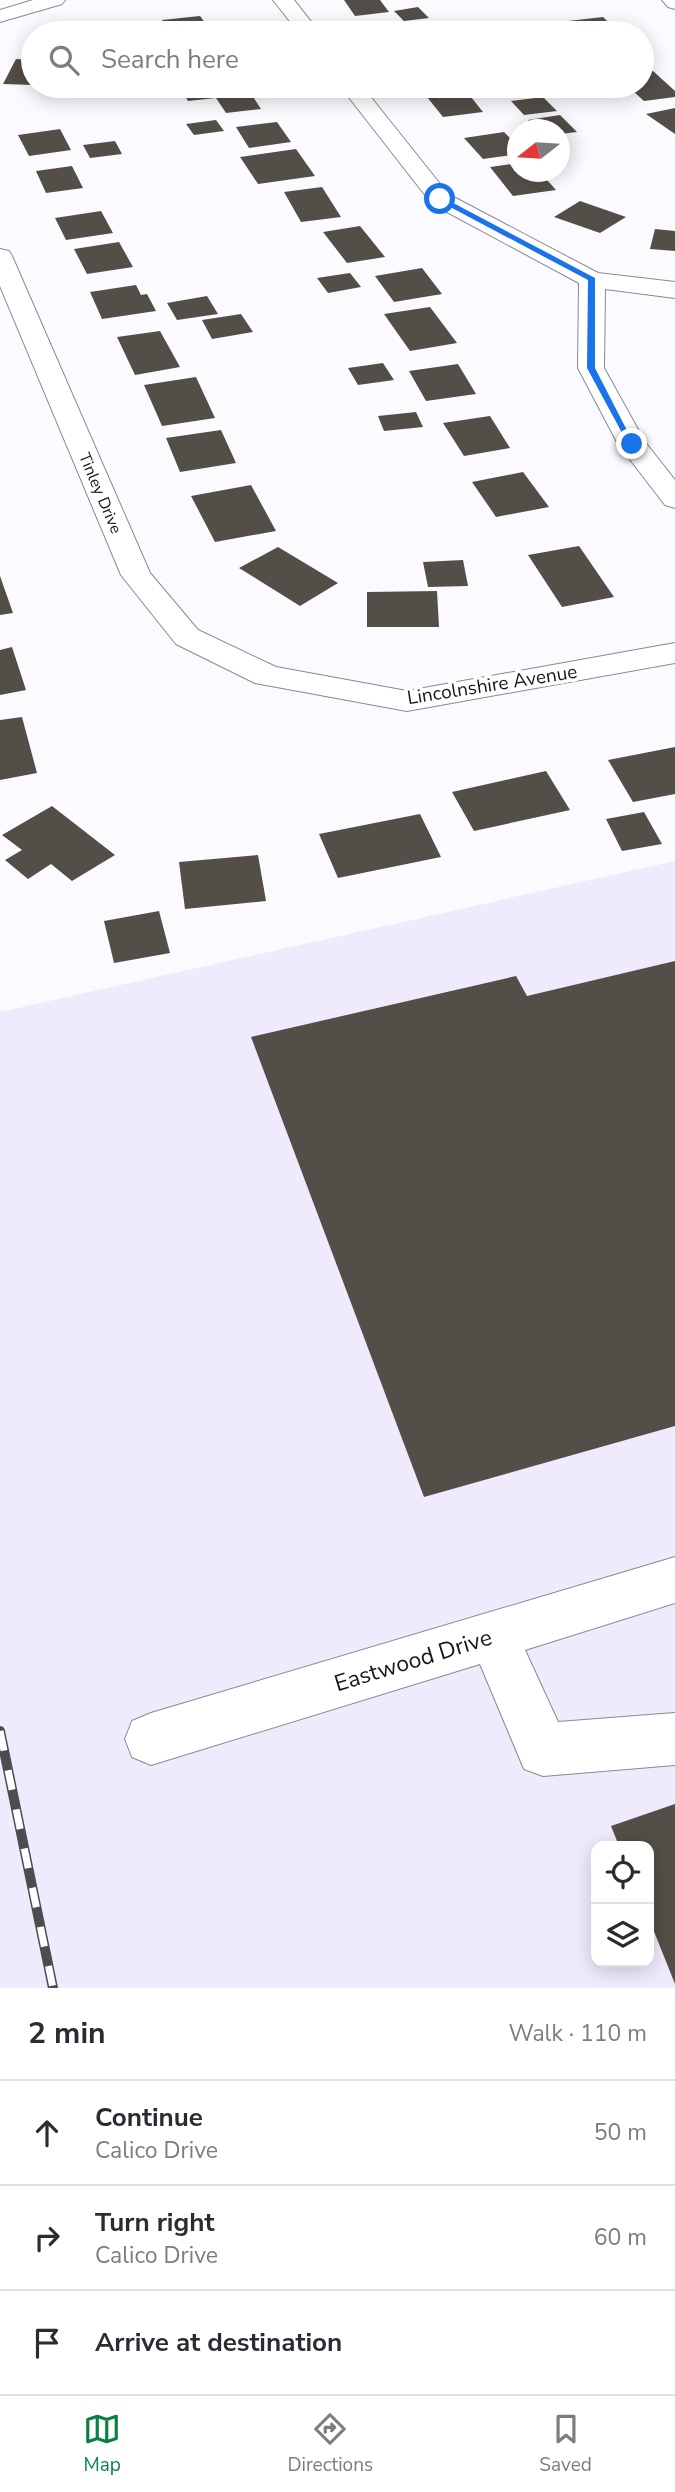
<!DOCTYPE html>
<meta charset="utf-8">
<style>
body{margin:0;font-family:"Nunito Sans",sans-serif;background:#f7f7f7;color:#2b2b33}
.controls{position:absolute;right:21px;bottom:21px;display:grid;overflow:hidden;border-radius:14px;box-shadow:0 4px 18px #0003}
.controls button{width:63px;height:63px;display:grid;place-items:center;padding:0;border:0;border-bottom:2px solid #e1e1e2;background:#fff;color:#2b2b33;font:35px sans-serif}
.compass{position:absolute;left:507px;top:119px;width:63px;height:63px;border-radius:50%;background:#fff;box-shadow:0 4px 18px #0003;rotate:253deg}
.stop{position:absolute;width:21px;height:21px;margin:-16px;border:5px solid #1a73e8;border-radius:50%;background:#fff}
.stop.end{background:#1a73e8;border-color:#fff;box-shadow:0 2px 7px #0008}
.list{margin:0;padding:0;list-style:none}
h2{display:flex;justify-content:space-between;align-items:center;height:91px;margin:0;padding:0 28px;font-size:30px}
h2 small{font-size:23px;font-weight:400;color:#7c7c81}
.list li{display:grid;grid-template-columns:46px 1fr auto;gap:21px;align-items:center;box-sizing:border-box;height:105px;padding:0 28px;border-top:2px solid #e1e1e2}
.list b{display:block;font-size:26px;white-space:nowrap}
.list p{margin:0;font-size:23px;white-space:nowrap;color:#7c7c81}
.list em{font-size:23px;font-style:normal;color:#7c7c81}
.icon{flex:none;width:38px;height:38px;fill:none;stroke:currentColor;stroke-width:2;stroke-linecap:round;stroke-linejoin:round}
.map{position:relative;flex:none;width:675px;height:1988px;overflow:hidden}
.search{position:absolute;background:#fff;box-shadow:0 4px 18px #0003;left:21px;right:21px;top:21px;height:77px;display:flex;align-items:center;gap:18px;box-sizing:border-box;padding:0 24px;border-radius:38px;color:#7c7c81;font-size:26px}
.sheet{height:406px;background:#fff}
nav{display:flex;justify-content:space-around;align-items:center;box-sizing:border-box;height:98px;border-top:2px solid #e1e1e2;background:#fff;font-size:19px;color:#7c7c81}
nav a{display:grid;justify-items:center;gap:4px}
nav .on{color:#0b8043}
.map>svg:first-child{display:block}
.built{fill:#f0ebfc;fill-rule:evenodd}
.building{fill:#544e48}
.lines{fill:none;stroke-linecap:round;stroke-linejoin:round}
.minor-casing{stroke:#8a8891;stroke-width:2}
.minor{fill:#fff;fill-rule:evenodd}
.rail-casing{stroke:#4d4c50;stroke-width:10}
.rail{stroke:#fff;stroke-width:7;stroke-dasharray:20;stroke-linecap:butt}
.route{fill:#1a73e8}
.labels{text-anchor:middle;stroke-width:7;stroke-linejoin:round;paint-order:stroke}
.far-street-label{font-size:16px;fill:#18171a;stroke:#fff}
.street-label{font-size:19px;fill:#18171a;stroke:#fff}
.near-street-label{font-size:23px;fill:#18171a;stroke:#fff}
</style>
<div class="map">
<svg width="675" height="1988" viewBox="0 0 675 1988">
<rect width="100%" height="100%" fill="#fbfafe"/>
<path class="built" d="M 675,861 L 675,1988 L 0,1988 L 0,1012 ZM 596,1846 L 649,1846 L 649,1962 L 596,1962 Z"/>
<path class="building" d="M 344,0 L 380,0 L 389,12 L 355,16 Z
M 418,7 L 429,18 L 404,21 L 394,11 Z
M 200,16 L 213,33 L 156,33 L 153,28 L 166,26 L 162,20 Z
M 603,17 L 620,33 L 580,33 L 568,21 Z
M 109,26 L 118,33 L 79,33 L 79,32 Z
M 16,59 L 33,60 L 33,85 L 3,84 Z
M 653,71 L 675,91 L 675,97 L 644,101 L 634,92 L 618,95 L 608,86 L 642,86 L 642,73 Z
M 207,86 L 246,86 L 261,109 L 226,113 L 216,98 L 188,101 L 181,89 Z
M 467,92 L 483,112 L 443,117 L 427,97 Z
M 543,97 L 557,111 L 524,115 L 511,101 Z
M 675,108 L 675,134 L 646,114 Z
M 560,115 L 577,132 L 560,134 L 560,130 L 537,130 L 528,120 Z
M 216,120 L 224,131 L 194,135 L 186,124 Z
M 277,122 L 291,142 L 249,148 L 236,127 Z
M 60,129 L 71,150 L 29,156 L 18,135 Z
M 504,132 L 518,146 L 518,154 L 483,159 L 464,138 Z
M 115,141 L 122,154 L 90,158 L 83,145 Z
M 296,149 L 315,176 L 258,184 L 240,157 Z
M 518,163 L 518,172 L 540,172 L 556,190 L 513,196 L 490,167 Z
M 72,166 L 83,188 L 46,193 L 36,171 Z
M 322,187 L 341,217 L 301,222 L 284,192 Z
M 580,201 L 626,217 L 600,233 L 554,217 Z
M 101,211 L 113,233 L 66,240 L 55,218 Z
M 360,226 L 385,257 L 347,263 L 323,232 Z
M 655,229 L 675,231 L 675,251 L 650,249 Z
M 119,242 L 133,267 L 87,274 L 74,249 Z
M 422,268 L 442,294 L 394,302 L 375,276 Z
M 350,273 L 361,287 L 328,293 L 317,278 Z
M 136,285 L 141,295 L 147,294 L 156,311 L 102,319 L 90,292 Z
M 207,296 L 218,314 L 177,320 L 167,303 Z
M 430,307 L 457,343 L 410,351 L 384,314 Z
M 241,314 L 253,332 L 212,339 L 202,320 Z
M 160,331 L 180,367 L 135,375 L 117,337 Z
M 383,363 L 394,380 L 358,385 L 348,368 Z
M 458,364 L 476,394 L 426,401 L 409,371 Z
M 196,377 L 215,418 L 162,426 L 144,385 Z
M 416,412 L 423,427 L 384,431 L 378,416 Z
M 490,416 L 510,448 L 464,456 L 443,423 Z
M 221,430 L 236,463 L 180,472 L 166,438 Z
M 523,472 L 549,507 L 496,517 L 472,482 Z
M 251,485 L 276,531 L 215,542 L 191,496 Z
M 579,546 L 614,597 L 562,607 L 528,555 Z
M 278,547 L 338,583 L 300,606 L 239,568 Z
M 463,560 L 468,586 L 428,587 L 423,562 Z
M 0,576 L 13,613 L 0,615 Z
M 437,591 L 439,627 L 367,627 L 367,592 Z
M 12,647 L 26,690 L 0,695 L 0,650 Z
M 22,717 L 37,773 L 0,780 L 0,720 Z
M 675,747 L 675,794 L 633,802 L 608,760 Z
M 546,771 L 570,810 L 474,831 L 452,792 Z
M 52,806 L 115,855 L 72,881 L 51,864 L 28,879 L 5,860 L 22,850 L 2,835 Z
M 644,812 L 662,844 L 622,851 L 606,819 Z
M 420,814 L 441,857 L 338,878 L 319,834 Z
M 258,855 L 266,901 L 185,909 L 179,862 Z
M 159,911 L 170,953 L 114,963 L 104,921 Z
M 675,961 L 675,1426 L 424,1497 L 251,1037 L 516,976 L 527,996 Z
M 675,1804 L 675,1984 L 649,1919 L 649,1846 L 619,1846 L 611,1826 Z"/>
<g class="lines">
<g class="minor-casing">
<path id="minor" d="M 33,0 L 65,0 L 62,4 L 0,22 L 0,10 Z
M 273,0 L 294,0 L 320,33 L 299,33 Z
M 662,0 L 675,0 L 675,9 L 668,7 Z
M 340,86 L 362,86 L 448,194 L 598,273 L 675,282 L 675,298 L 605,289 L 604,368 L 645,442 L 675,480 L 675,508 L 665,505 L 618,444 L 578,368 L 579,283 L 432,204 Z
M 0,249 L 9,251 L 12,256 L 150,573 L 198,630 L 276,667 L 407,691 L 675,643 L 675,663 L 407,711 L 255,683 L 176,644 L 121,575 L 0,286 Z
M 675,1557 L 675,1603 L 525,1650 L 558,1722 L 675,1713 L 675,1765 L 543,1776 L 524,1769 L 480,1664 L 151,1765 L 132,1757 L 125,1739 L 132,1721 L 151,1713 Z"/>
</g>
<use href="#minor" class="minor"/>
<g class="rail-casing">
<path id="rail" d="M 0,1731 L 53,1988"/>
</g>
<use href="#rail" class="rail"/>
</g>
<path class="route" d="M 437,197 L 442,197 L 595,278 L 595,368 L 635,446 L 628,444 L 587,368 L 588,280 L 437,200 Z"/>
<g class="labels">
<g class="far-street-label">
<text transform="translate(101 493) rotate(67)" y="6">Tinley Drive</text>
</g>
<g class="street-label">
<text transform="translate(492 684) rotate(-9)" y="7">Lincolnshire Avenue</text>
</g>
<g class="near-street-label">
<text transform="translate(413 1660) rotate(-17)" y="8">Eastwood Drive</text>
</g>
</g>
</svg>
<div class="controls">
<button><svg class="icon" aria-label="locate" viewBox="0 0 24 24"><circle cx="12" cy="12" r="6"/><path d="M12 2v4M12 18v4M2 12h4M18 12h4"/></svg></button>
<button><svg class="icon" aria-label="layers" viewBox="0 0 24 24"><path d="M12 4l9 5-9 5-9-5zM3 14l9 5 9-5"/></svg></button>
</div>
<svg class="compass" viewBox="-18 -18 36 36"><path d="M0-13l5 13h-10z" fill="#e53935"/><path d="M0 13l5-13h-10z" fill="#7c7c81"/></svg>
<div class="stop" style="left:440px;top:199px"></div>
<div class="stop end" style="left:632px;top:444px"></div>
<div class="search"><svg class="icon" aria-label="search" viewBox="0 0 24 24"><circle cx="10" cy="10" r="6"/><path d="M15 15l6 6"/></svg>Search here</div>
</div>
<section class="sheet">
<h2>2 min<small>Walk · 110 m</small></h2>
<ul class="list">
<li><svg class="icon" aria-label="ahead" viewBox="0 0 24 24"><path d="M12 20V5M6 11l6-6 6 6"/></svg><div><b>Continue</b><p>Calico Drive</p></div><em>50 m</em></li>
<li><svg class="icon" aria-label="right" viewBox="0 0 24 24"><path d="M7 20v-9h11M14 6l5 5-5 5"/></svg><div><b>Turn right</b><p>Calico Drive</p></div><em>60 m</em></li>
<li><svg class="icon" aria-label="arrive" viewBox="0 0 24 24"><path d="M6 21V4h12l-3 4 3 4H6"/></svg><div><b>Arrive at destination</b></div></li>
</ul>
</section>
<nav>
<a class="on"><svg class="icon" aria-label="map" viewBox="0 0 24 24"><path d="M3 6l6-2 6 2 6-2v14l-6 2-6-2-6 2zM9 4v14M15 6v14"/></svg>Map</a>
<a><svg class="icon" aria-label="directions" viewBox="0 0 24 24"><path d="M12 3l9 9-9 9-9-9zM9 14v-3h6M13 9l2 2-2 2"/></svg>Directions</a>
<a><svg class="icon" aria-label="saved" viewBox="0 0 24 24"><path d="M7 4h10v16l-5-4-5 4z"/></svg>Saved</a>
</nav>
